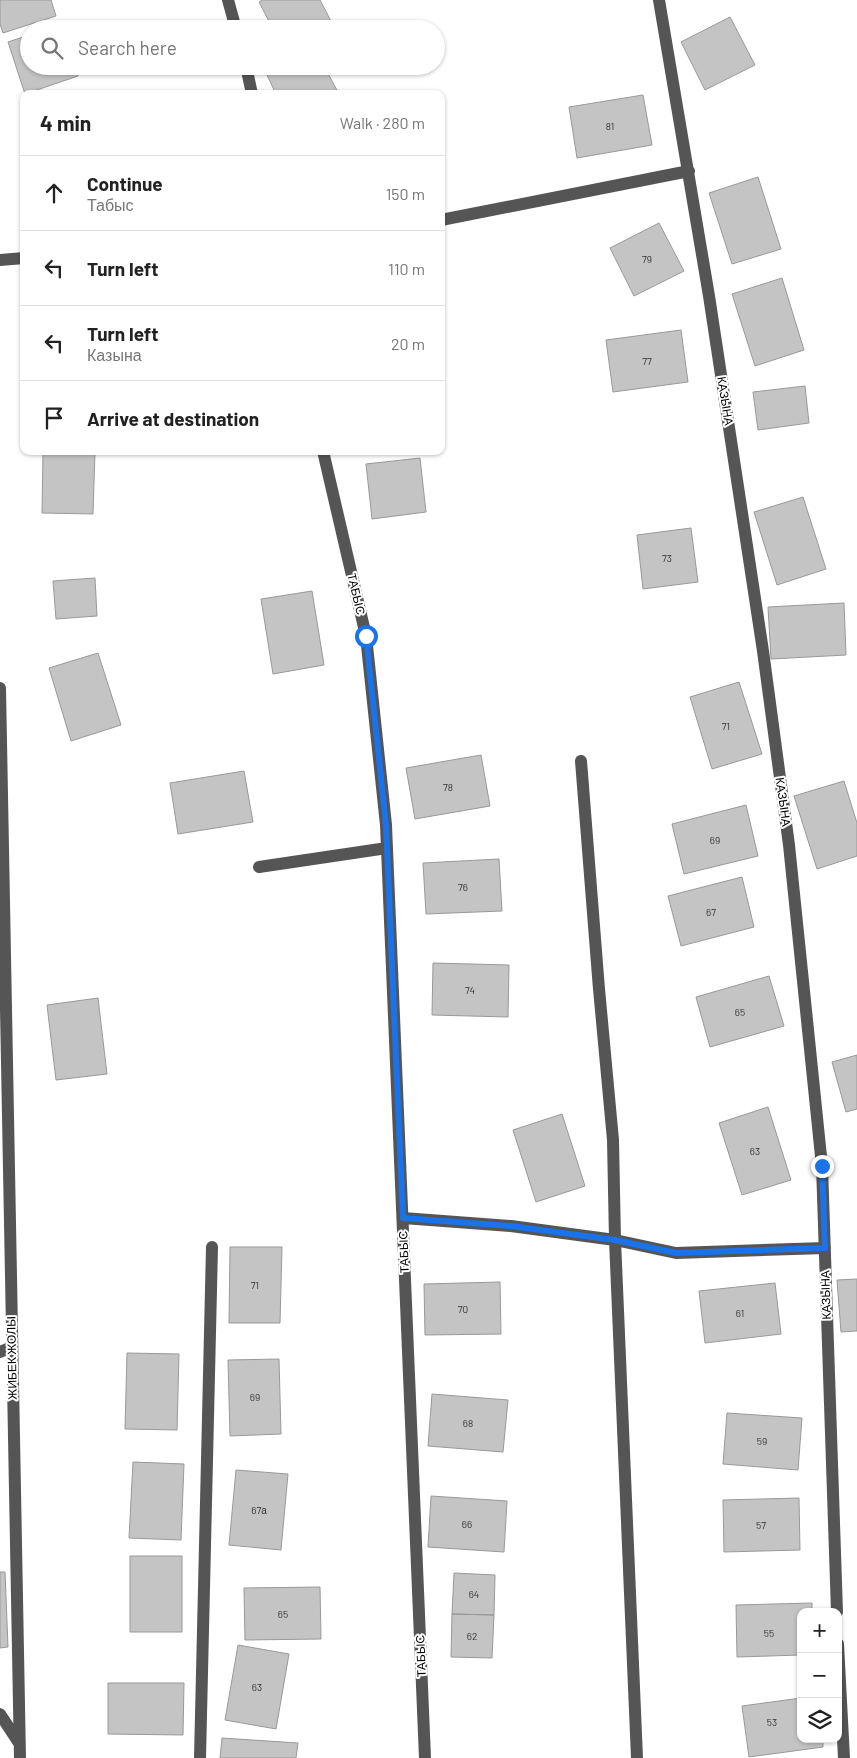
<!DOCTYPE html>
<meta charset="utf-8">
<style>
body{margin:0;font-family:Barlow,sans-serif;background:#f2f2f2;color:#222}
.controls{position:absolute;right:15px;bottom:15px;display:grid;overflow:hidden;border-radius:10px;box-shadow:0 1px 4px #0004}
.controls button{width:45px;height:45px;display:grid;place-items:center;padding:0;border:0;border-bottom:1px solid #e0e0e0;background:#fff;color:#222;font:25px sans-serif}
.stop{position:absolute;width:15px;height:15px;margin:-11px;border:4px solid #1a73e8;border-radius:50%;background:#fff}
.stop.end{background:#1a73e8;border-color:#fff;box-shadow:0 1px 5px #0008}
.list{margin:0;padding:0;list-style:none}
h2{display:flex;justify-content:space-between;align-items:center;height:65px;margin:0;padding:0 20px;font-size:21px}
h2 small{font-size:16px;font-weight:400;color:#767676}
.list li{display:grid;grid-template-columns:32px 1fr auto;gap:15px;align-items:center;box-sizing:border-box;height:75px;padding:0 20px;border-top:1px solid #e0e0e0}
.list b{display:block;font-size:19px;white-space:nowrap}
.list p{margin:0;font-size:16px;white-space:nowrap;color:#767676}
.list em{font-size:16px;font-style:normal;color:#767676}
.icon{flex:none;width:28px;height:28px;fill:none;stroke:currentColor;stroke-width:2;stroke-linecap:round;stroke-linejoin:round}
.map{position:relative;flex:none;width:857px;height:1758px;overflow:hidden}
.search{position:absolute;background:#fff;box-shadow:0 1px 4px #0004;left:20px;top:20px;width:425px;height:55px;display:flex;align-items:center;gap:12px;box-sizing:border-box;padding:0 18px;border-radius:28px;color:#767676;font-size:19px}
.panel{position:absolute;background:#fff;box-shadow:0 1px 4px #0004;left:20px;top:90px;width:425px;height:365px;border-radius:10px}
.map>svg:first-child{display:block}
.building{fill:#c4c4c4;stroke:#999}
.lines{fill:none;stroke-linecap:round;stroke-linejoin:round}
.minor{stroke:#555;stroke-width:12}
.route{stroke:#1a73e8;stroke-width:6}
.labels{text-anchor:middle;stroke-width:4;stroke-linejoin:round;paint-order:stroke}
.number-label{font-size:10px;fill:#313131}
.street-label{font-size:12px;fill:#000;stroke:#fff}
</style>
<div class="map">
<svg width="857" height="1758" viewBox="0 0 857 1758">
<rect width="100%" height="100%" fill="#fff"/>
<path class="building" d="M 0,0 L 51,0 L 56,16 L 3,33 L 0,24 Z
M 262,0 L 320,0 L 333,25 L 326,29 L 273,29 L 259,2 Z
M 730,17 L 755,65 L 705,90 L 681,42 Z
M 29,35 L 29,66 L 74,66 L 78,76 L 25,94 L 8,42 Z
M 283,66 L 324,66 L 339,94 L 276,94 L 267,75 Z
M 643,95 L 652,145 L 577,158 L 569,107 Z
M 758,177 L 781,249 L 732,264 L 709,193 Z
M 659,223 L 684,271 L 634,296 L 610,248 Z
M 782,278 L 804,350 L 755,366 L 732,294 Z
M 681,330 L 688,382 L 613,392 L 606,340 Z
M 805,386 L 809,423 L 758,430 L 753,392 Z
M 43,451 L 95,451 L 93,514 L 42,513 Z
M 420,458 L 426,512 L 372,519 L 366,464 Z
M 803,497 L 826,569 L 777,585 L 754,512 Z
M 691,528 L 698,582 L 643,589 L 637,535 Z
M 95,578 L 97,616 L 56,619 L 53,581 Z
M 312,591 L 324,665 L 273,674 L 261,599 Z
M 844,603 L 846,655 L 771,659 L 768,607 Z
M 98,653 L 121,725 L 71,741 L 49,668 Z
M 739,682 L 762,754 L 712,769 L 690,697 Z
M 481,755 L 490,806 L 415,819 L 406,768 Z
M 244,771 L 253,822 L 178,834 L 170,783 Z
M 844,781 L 857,823 L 857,856 L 817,869 L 794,796 Z
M 746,805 L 758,856 L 684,874 L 672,824 Z
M 499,859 L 502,911 L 426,914 L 423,863 Z
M 742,877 L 754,927 L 681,946 L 668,896 Z
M 433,963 L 509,965 L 508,1017 L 432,1015 Z
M 769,976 L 784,1026 L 710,1047 L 696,997 Z
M 98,998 L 107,1074 L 56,1080 L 47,1005 Z
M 857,1055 L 857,1109 L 846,1112 L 832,1062 Z
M 768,1107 L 791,1180 L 742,1195 L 719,1123 Z
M 562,1114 L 585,1186 L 536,1202 L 513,1130 Z
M 230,1247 L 282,1247 L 280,1323 L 229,1323 Z
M 857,1279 L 857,1331 L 841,1332 L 837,1280 Z
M 500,1282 L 501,1334 L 425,1335 L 424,1284 Z
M 775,1283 L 781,1334 L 705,1343 L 699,1291 Z
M 127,1353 L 179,1354 L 177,1430 L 125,1429 Z
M 279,1359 L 281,1434 L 230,1436 L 228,1360 Z
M 432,1394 L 508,1400 L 503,1452 L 428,1446 Z
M 727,1413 L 802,1418 L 798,1470 L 723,1464 Z
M 133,1462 L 184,1464 L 181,1540 L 129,1538 Z
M 236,1470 L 288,1474 L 281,1550 L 229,1545 Z
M 431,1496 L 507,1501 L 504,1552 L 428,1547 Z
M 799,1498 L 800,1550 L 724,1552 L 723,1500 Z
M 130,1556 L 182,1556 L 182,1632 L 130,1632 Z
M 0,1572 L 5,1572 L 8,1647 L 0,1648 Z
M 454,1573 L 495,1575 L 494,1615 L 452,1614 Z
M 320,1587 L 321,1639 L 245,1640 L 244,1588 Z
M 812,1603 L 812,1612 L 801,1612 L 801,1655 L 737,1657 L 736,1605 Z
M 452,1614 L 494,1615 L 492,1658 L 451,1657 Z
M 238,1645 L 289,1654 L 276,1729 L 225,1720 Z
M 108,1683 L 184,1683 L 183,1735 L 108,1734 Z
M 801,1698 L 801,1739 L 823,1739 L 823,1747 L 749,1757 L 742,1706 Z
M 222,1738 L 298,1743 L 296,1758 L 220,1758 Z"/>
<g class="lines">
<path class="minor" d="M 228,0 L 236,29
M 659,0 L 709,296 L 763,651 L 789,845 L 822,1166 L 837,1612
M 246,66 L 252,94
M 441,220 L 689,171
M 0,260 L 24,258
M 323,451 L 366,636 L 386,825 L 425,1758
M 0,688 L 20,1758
M 581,761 L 599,989 L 613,1140 L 615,1240 L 637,1758
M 259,867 L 387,848
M 403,1218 L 511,1226 L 615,1240 L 676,1253 L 825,1248
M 0,1352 L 12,1347
M 838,1644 L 844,1758
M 0,1714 L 19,1743
M 200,1758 L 212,1247"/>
</g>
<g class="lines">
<path class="route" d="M 366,636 L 386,825 L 403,1218 L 511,1226 L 615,1240 L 676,1253 L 825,1248 L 822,1166"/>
</g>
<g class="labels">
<g class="number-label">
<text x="610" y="130">81</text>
<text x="647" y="263">79</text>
<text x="647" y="365">77</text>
<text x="667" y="562">73</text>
<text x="726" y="730">71</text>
<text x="448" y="791">78</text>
<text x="715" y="844">69</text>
<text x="463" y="891">76</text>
<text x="711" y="916">67</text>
<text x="470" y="994">74</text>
<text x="740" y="1016">65</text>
<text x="755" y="1155">63</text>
<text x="255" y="1289">71</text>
<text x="463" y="1313">70</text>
<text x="740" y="1317">61</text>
<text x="255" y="1401">69</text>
<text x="468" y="1427">68</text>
<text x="762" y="1445">59</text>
<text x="259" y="1514">67а</text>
<text x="467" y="1528">66</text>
<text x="761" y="1529">57</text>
<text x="474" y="1598">64</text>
<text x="283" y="1618">65</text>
<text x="769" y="1637">55</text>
<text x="472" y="1640">62</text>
<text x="257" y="1691">63</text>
<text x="772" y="1726">53</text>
</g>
<g class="street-label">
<text transform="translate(725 401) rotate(81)" y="4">КАЗЫНА</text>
<text transform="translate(356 594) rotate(77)" y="4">ТАБЫС</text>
<text transform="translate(783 802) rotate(82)" y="4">КАЗЫНА</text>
<text transform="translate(404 1252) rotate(-92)" y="4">ТАБЫС</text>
<text transform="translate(826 1295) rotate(-92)" y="4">КАЗЫНА</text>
<text transform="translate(12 1358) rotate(-91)" y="4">ЖИБЕК ЖОЛЫ</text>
<text transform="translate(421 1656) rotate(-92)" y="4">ТАБЫС</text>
</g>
</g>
</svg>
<div class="controls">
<button>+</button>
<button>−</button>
<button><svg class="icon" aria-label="layers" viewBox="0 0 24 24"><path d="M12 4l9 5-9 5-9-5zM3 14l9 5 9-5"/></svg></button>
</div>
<div class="stop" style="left:366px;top:636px"></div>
<div class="stop end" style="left:822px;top:1166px"></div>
<div class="search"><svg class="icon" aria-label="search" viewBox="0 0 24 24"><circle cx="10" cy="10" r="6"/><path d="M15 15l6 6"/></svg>Search here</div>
<section class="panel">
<h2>4 min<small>Walk · 280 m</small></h2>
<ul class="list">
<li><svg class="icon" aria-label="ahead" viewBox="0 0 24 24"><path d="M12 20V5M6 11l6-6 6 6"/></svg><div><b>Continue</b><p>Табыс</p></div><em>150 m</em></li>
<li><svg class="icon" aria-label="left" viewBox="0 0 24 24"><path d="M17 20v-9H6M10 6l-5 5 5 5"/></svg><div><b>Turn left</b></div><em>110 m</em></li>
<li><svg class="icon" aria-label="left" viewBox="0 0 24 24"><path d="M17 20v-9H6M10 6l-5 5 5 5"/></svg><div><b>Turn left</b><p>Казына</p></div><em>20 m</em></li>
<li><svg class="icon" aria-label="arrive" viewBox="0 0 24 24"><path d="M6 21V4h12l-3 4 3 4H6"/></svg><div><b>Arrive at destination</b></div></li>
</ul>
</section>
</div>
